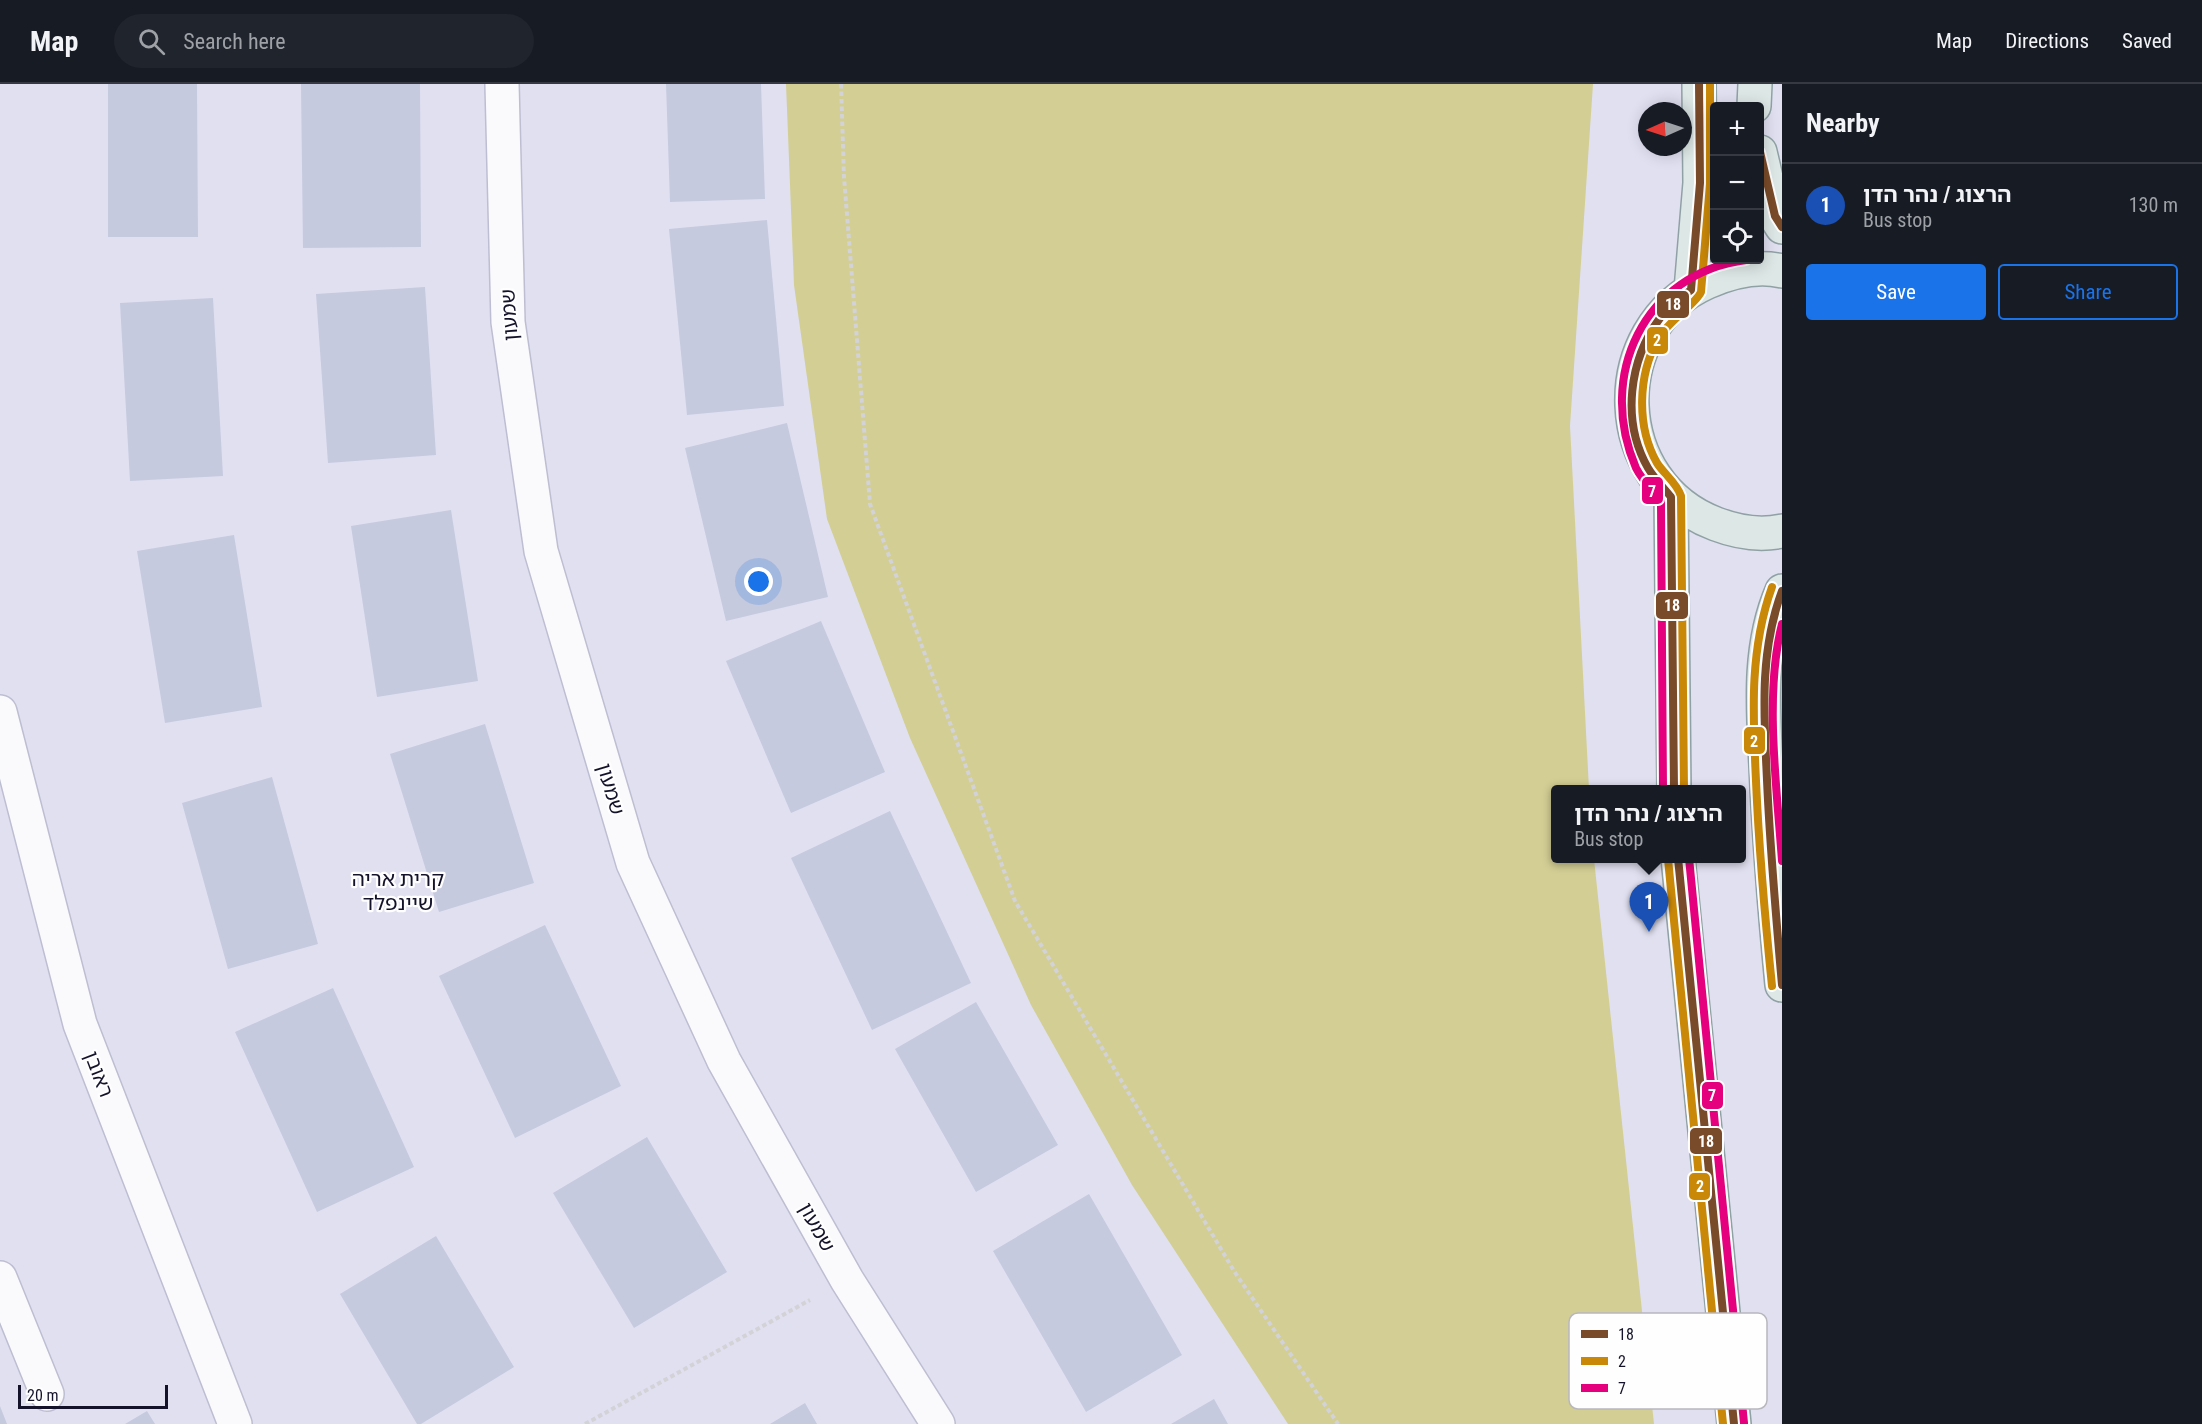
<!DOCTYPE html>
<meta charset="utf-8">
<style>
body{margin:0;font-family:"Roboto Condensed","Noto Sans Hebrew",sans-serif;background:#20242c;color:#f1f3f6}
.controls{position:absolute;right:18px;top:18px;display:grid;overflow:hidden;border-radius:6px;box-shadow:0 3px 15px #0003}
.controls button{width:54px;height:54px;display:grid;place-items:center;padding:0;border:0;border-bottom:2px solid #363941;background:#171b24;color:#f1f3f6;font:30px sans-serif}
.compass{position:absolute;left:1638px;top:18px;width:54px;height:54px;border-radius:50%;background:#171b24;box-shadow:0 3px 15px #0003;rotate:267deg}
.scale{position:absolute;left:18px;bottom:15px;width:150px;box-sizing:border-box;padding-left:6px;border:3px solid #14122a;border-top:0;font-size:16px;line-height:21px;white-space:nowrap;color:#14122a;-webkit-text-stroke:4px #fefefe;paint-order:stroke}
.you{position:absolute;left:759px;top:498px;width:21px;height:21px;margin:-15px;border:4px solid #fff;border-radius:50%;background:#1a73e8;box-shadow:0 0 0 9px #1a73e833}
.badge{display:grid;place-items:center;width:39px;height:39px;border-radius:50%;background:#1a73e8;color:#fff;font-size:20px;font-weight:700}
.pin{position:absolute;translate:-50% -50px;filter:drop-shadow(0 2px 3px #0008)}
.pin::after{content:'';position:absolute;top:32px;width:21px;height:18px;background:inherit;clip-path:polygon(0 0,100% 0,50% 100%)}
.popup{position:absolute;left:1551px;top:701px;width:195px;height:78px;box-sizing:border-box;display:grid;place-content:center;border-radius:6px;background:#171b24;filter:drop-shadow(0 2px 4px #0005);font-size:20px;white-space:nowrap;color:#9ea1a6}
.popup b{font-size:22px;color:#f1f3f6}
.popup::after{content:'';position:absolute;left:50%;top:100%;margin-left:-12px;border:12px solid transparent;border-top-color:#171b24}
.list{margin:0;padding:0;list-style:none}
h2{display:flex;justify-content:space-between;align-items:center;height:78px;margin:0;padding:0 24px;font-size:26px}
h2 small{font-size:20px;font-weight:400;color:#9ea1a6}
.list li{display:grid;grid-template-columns:39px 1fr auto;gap:18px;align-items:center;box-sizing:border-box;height:84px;padding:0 24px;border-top:2px solid #363941}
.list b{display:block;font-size:22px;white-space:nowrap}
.list p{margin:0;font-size:20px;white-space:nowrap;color:#9ea1a6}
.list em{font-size:20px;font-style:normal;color:#9ea1a6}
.actions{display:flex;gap:12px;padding:18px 24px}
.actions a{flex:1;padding:14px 0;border:2px solid #1a73e8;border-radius:6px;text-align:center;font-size:21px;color:#1a73e8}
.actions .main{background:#1a73e8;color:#fff}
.icon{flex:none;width:33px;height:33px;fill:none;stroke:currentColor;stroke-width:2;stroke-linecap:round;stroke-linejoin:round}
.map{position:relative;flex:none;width:1782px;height:1340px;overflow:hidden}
header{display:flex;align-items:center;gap:36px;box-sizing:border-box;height:84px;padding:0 30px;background:#171b24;border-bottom:2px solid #363941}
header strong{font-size:28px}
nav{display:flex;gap:33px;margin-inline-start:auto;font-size:21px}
.search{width:420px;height:54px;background:#20242c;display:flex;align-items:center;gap:15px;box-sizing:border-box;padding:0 21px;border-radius:33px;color:#9ea1a6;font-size:22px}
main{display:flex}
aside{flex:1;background:#171b24}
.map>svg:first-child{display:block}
.green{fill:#d3ce94}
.building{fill:#c6cade}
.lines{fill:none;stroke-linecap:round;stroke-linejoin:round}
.minor-casing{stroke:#bebed2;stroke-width:36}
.major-casing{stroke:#90a1a5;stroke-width:36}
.path{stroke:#d2d2d7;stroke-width:4;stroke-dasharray:4.5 3;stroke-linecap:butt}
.minor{stroke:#fafafd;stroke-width:33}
.major{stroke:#dde7e6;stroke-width:33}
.bus-1-casing{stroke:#fefefe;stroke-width:12}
.bus-2-casing{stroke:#fefefe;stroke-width:12}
.bus-3-casing{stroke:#fefefe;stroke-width:12}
.bus-1{stroke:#7a4b2a;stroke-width:8}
.bus-2{stroke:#ca8808;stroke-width:8}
.bus-3{stroke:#e5007d;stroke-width:8}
.labels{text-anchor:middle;stroke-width:4.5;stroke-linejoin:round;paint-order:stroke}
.street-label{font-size:20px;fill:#14122a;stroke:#fefefe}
.neighbourhood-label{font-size:21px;fill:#14122a;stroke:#fefefe}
.key{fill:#fefefe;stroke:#b8b7be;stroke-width:1.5}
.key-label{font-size:16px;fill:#14122a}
.line-badge{stroke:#fefefe;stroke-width:2}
.badge-label{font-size:16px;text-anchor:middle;font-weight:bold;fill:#fff}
</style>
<header>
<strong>Map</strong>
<div class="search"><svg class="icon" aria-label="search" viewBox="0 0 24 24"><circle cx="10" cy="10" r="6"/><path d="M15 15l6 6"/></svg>Search here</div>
<nav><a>Map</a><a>Directions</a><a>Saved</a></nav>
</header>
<main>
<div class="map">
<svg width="1782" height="1340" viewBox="0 0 1782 1340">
<rect width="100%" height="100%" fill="#e0e0f1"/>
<path class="green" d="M 786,0 L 1593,0 L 1570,342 L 1589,705 L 1556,706 L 1556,774 L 1594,775 L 1654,1340 L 1288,1340 L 1132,1101 L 1031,921 L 910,654 L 827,435 L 794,201 Z"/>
<path class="building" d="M 108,0 L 197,0 L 198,153 L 108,153 Z
M 301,0 L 420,0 L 421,163 L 303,164 Z
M 666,0 L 761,0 L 765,115 L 670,118 Z
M 767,136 L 784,322 L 687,331 L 669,145 Z
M 425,203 L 436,371 L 328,379 L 316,210 Z
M 213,214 L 223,392 L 130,397 L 120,219 Z
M 787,339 L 828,513 L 726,537 L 685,364 Z
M 451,426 L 478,597 L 377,613 L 351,442 Z
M 234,451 L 262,623 L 165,639 L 137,467 Z
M 821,537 L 885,688 L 791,729 L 726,577 Z
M 485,640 L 534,799 L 439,828 L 390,670 Z
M 272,693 L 318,860 L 228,885 L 182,719 Z
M 890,727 L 971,899 L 872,946 L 791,774 Z
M 545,841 L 621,1002 L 515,1054 L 439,892 Z
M 333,904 L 414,1083 L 317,1128 L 235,948 Z
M 976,918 L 1058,1061 L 976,1108 L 895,965 Z
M 647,1053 L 727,1188 L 634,1244 L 553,1109 Z
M 1089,1110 L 1182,1271 L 1086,1328 L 993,1167 Z
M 436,1152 L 514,1283 L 421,1340 L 417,1340 L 340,1210 Z
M 1214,1315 L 1228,1340 L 1171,1340 Z
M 805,1319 L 817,1340 L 770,1340 Z
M 0,1322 L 7,1340 L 0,1340 Z
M 147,1327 L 155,1340 L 125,1340 Z"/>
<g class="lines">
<g class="minor-casing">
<path id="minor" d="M 502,0 L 508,238 L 541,467 L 633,779 L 724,977 L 847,1196 L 938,1340
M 0,628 L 80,940 L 235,1340
M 0,1194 L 47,1310"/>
</g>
<g class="major-casing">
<path id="major" d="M 1754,22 L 1755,0
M 1760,68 L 1775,132 L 1782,143
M 1782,187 C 1757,181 1730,188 1707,198 C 1602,245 1609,400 1716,440 C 1737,448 1759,452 1782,447
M 1691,206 L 1700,99 L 1699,0
M 1671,413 L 1674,706
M 1782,507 C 1758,562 1763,624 1766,682 C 1769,755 1775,828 1782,901
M 1678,774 L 1734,1340"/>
</g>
<path class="path" d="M 841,0 L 844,93 L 870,420 L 1015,817 L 1234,1187 L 1338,1340
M 585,1340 L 810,1216"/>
<use href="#minor" class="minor"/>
<use href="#major" class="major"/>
<g class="bus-1-casing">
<path id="bus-1" d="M 1760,68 L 1775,132 L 1782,143
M 1782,507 C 1759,569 1764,631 1767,696 C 1770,765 1776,833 1782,901
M 1674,706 L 1671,413 C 1663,403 1654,394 1648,384 C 1621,337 1629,276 1660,234 C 1668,223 1680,214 1691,206 L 1700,99 L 1699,0
M 1678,774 L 1734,1340"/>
</g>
<g class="bus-2-casing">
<path id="bus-2" d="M 1684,706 L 1681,412 C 1677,399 1664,390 1657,379 C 1636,342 1638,291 1658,255 C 1669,236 1696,220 1701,208 L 1710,100 L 1710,0
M 1668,775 L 1723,1340
M 1772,902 C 1765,834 1759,766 1756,697 C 1753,631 1749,567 1772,503"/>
</g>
<g class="bus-3-casing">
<path id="bus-3" d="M 1782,540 C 1764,611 1777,704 1782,777
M 1663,706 L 1661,417 C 1652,406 1642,396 1636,384 C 1596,292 1644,189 1746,176
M 1689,774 L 1744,1339"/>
</g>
<use href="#bus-1" class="bus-1"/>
<use href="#bus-2" class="bus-2"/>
<use href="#bus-3" class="bus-3"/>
</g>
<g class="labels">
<g class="street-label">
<text transform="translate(509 231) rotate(-94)" y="7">שמעון</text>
<text transform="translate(611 705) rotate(74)" y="7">שמעון</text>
<text transform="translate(99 990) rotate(69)" y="7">ראובן</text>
<text transform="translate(817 1143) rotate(61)" y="7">שמעון</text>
</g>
<g class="neighbourhood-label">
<text x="398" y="802">קרית אריה<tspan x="398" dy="24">שיינפלד</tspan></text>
</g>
</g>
<rect x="1569" y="1229" width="198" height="96" rx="9" class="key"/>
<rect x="1581" y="1246" width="27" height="8" fill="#7a4b2a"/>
<rect x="1581" y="1273" width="27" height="8" fill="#ca8808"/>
<rect x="1581" y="1300" width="27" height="8" fill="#e5007d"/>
<g class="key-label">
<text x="1618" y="1256">18</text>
<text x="1618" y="1283">2</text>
<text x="1618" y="1310">7</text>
</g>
<g class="line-badge">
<rect x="1656" y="206" width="34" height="29" rx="6" fill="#7a4b2a"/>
<rect x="1646" y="242" width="23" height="29" rx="6" fill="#ca8808"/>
<rect x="1641" y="392" width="23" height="29" rx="6" fill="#e5007d"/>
<rect x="1655" y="507" width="34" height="29" rx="6" fill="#7a4b2a"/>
<rect x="1743" y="642" width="23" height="29" rx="6" fill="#ca8808"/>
<rect x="1701" y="997" width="23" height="29" rx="6" fill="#e5007d"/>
<rect x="1689" y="1043" width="34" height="28" rx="6" fill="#7a4b2a"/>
<rect x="1688" y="1088" width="23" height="29" rx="6" fill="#ca8808"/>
</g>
<g class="badge-label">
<text x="1673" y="226">18</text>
<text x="1657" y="262">2</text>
<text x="1652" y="413">7</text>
<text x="1672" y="527">18</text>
<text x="1754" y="663">2</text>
<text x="1712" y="1017">7</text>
<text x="1706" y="1063">18</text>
<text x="1700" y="1108">2</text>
</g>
</svg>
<div class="controls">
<button>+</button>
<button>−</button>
<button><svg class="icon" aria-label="locate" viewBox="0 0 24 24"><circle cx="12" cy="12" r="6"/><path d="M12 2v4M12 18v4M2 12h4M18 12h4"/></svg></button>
</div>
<svg class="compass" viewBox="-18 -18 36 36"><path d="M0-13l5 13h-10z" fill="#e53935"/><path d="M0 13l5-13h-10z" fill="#9ea1a6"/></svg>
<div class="scale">20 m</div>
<div class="you"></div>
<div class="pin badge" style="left:1649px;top:848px;background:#1a4fb4">1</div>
<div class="popup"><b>הרצוג / נהר הדן</b>Bus stop</div>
</div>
<aside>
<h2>Nearby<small></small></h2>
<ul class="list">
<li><span class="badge" style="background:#1a4fb4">1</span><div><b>הרצוג / נהר הדן</b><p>Bus stop</p></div><em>130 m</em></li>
</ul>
<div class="actions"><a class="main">Save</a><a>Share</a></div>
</aside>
</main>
